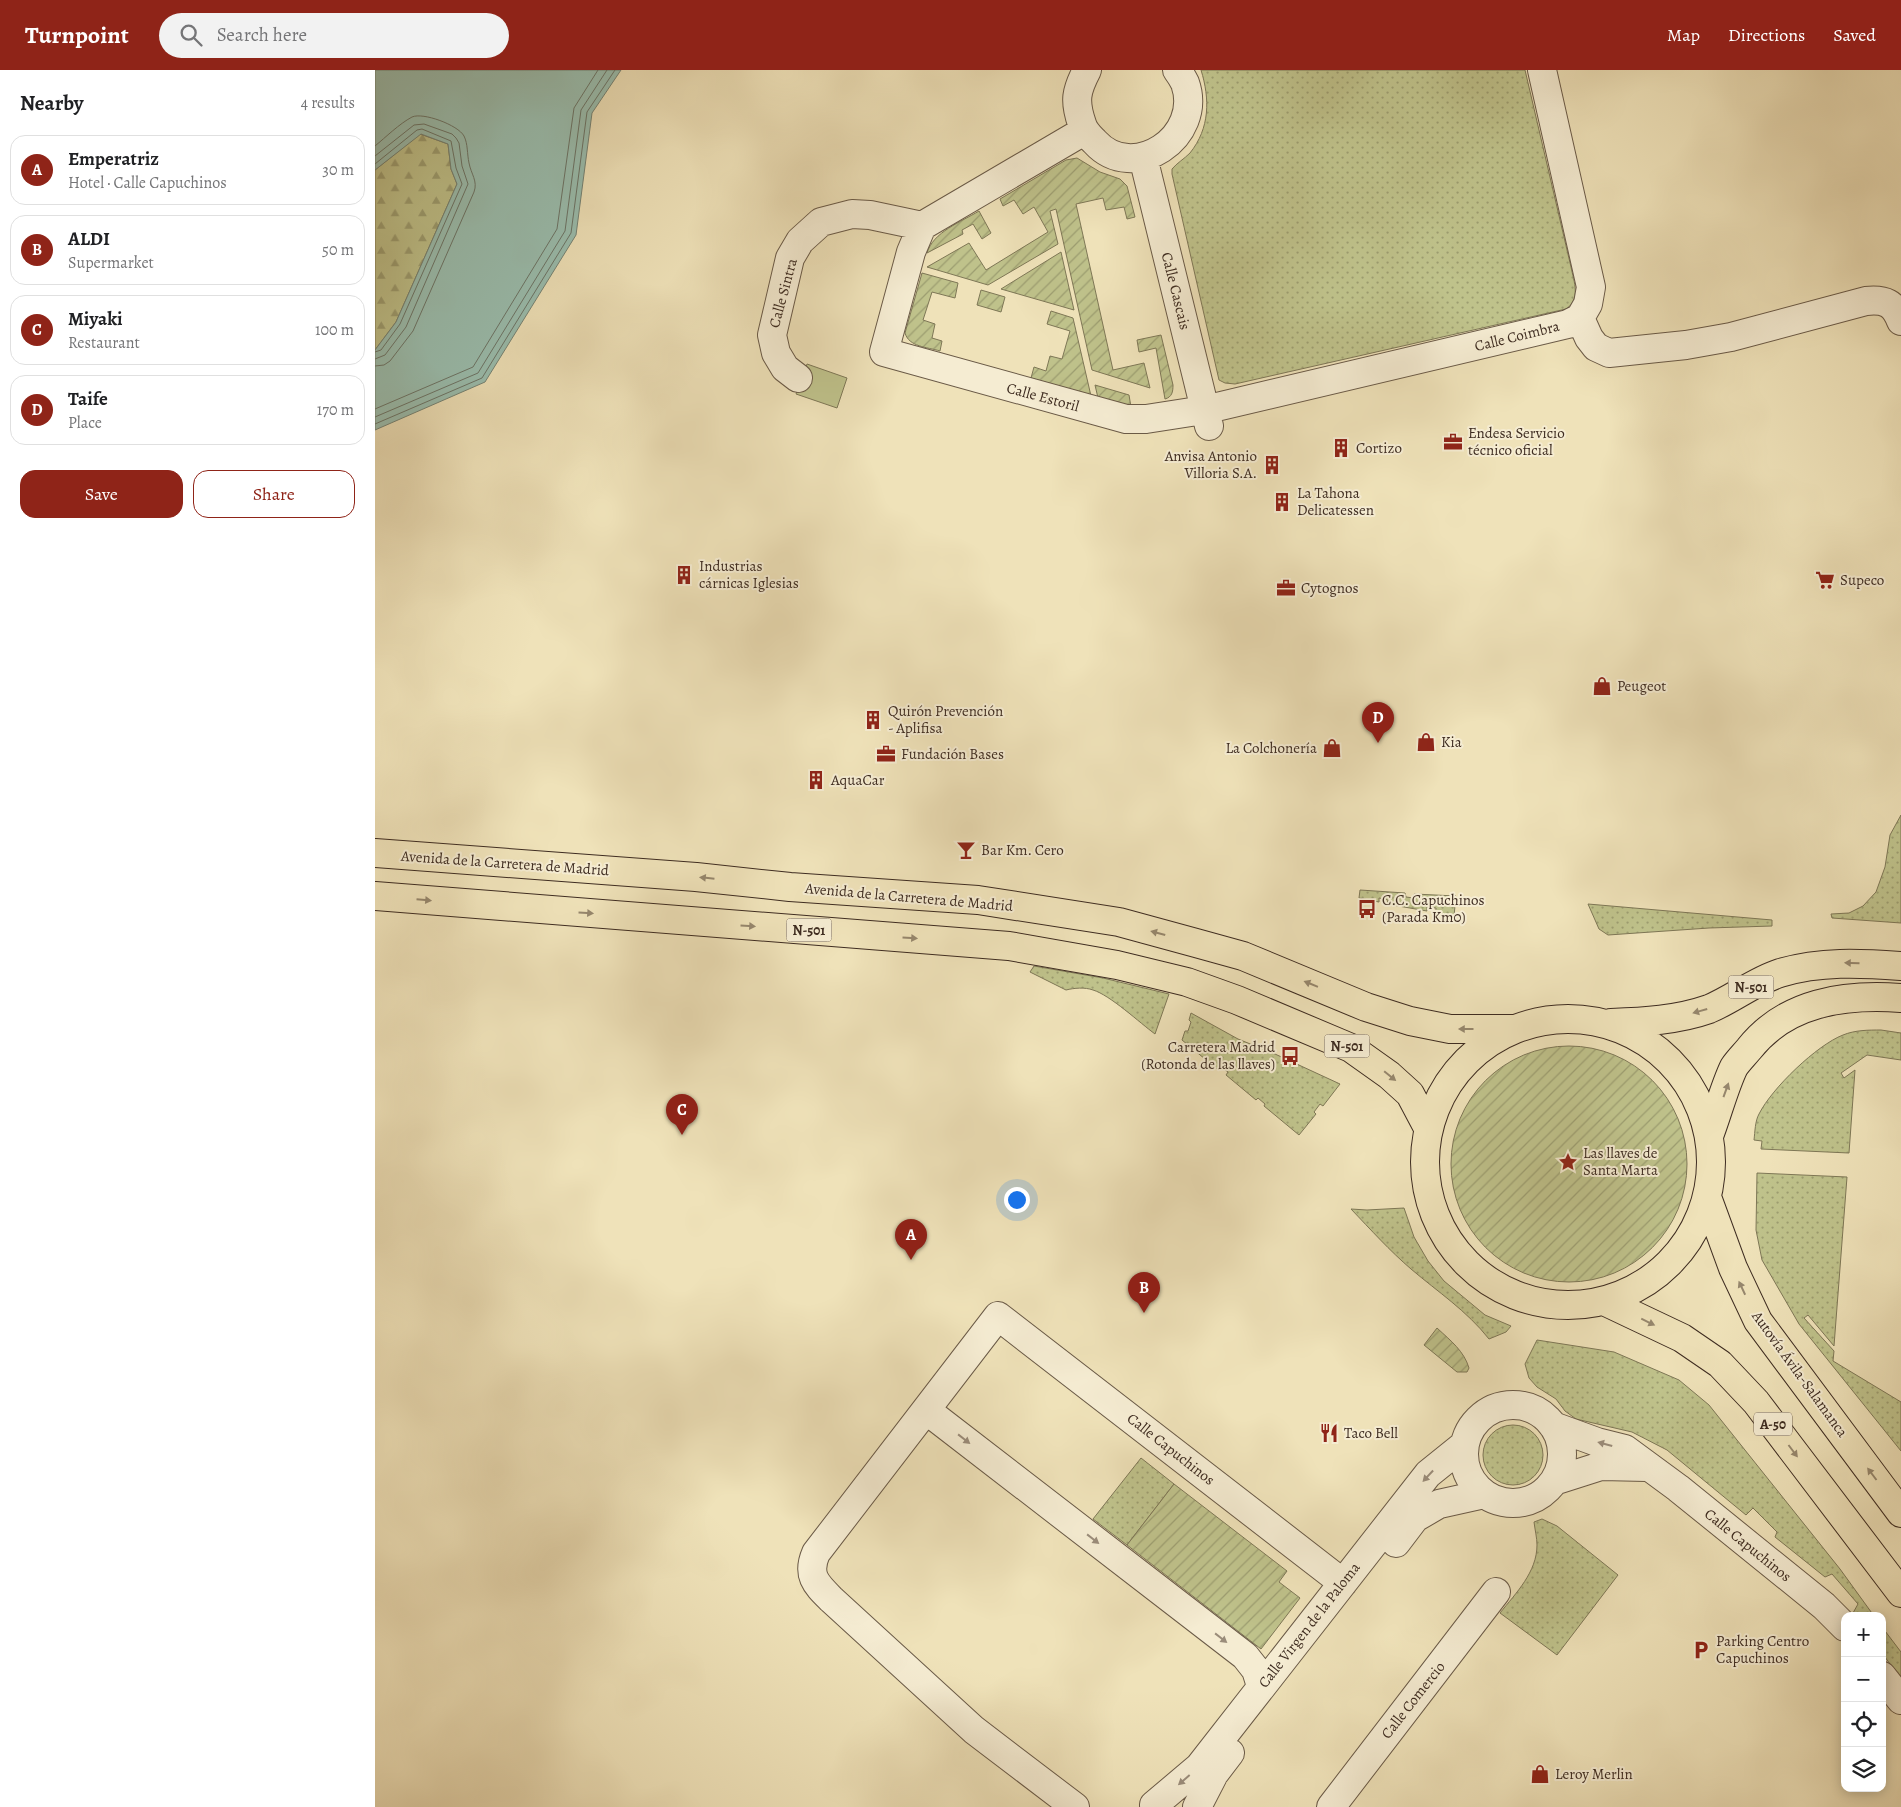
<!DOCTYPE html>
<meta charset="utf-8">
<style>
body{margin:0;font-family:Alegreya,serif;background:#f2f2f2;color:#202124}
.controls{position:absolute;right:15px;bottom:15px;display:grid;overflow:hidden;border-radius:10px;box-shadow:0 2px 12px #0003}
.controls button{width:45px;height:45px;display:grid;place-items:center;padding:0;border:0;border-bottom:1px solid #e0e0e0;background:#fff;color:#202124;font:25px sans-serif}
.you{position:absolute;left:641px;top:1129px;width:18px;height:18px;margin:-12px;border:4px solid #fff;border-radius:50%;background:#1a73e8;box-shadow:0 0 0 8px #1a73e833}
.badge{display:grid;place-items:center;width:32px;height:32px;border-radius:50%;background:#8f2418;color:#fff;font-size:16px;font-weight:700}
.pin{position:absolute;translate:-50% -41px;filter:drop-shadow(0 1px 2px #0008)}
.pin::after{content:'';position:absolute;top:26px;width:18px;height:15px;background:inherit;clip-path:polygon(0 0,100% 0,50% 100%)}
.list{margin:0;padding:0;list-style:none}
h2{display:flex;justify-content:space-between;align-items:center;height:65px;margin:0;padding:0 20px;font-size:21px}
h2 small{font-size:16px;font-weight:400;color:#757577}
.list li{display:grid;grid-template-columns:32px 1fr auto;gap:15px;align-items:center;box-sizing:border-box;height:70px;margin:0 10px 10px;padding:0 10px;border:1px solid #e0e0e0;border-radius:15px}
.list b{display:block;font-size:19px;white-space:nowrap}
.list p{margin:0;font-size:16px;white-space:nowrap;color:#757577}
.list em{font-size:16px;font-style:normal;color:#757577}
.actions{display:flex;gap:10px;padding:15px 20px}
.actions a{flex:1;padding:11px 0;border:1px solid #8f2418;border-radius:15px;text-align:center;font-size:18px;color:#8f2418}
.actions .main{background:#8f2418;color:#fff}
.icon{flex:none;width:28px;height:28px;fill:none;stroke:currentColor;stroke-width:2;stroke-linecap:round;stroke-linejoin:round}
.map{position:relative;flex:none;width:1526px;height:1737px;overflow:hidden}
header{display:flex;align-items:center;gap:30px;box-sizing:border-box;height:70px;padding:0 25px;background:#8f2418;color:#fff}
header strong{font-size:24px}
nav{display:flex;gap:28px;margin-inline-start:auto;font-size:18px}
.search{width:350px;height:45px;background:#f2f2f2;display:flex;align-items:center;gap:12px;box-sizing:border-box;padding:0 18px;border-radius:28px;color:#757577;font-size:19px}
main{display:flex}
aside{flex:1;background:#fff}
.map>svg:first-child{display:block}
.grass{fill:url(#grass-dots);stroke:#7e7756}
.forest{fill:url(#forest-firs);stroke:#7e7756}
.garden{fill:url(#garden-furrows);stroke:#7e7756}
.pitch{fill:#bfc28b;stroke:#7e7756}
.water{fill:#9abeaf;stroke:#758476}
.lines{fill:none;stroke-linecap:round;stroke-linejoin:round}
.shore{stroke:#6c7568;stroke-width:1}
.minor-casing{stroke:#6a5a47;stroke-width:30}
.highway-casing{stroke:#3e2c21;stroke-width:30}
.minor{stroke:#f5ecd2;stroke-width:28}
.highway{stroke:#efe2b9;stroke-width:28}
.oneway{fill:#96876d}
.oneway2{fill:#9a8c7a}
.labels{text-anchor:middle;stroke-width:4;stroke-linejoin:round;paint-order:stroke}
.shield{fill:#f5ecd2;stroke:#756656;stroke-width:1}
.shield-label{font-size:14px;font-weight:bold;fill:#3e2c21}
.street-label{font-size:15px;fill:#3e2c21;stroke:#f5ecd2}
.poi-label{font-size:15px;fill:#3e2c21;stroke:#f5ecd2;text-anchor:start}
</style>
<header>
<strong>Turnpoint</strong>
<div class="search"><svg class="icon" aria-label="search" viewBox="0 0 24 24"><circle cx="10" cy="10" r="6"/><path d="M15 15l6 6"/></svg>Search here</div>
<nav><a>Map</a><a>Directions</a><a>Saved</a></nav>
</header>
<main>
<aside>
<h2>Nearby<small>4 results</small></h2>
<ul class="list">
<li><span class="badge">A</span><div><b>Emperatriz</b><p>Hotel · Calle Capuchinos</p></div><em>30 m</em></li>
<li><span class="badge">B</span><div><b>ALDI</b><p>Supermarket</p></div><em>50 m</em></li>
<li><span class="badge">C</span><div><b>Miyaki</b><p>Restaurant</p></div><em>100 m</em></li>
<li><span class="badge">D</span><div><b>Taife</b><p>Place</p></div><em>170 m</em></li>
</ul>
<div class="actions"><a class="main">Save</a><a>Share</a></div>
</aside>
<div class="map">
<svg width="1526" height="1737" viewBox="0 0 1526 1737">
<defs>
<pattern id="grass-dots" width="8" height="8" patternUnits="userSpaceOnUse" patternTransform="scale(1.25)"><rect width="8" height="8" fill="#bfc28b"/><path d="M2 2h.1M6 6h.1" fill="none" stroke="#9d9e71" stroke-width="1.8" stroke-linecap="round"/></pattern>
<pattern id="forest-firs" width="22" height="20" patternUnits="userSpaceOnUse" patternTransform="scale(1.25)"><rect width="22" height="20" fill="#bfc28b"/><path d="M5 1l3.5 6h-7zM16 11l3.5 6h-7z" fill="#9d9e71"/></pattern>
<pattern id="garden-furrows" width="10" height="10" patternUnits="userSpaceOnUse" patternTransform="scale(1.25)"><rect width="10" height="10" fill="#bfc28b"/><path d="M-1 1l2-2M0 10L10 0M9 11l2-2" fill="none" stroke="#9d9e71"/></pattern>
</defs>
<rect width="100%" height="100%" fill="#efe2b9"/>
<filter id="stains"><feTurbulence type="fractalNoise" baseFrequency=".004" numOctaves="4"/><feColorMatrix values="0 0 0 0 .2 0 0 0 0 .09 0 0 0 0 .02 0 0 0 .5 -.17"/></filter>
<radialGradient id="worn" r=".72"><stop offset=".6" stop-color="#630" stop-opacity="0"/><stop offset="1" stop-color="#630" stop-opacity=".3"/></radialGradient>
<path class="grass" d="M 826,0 L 1150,0 L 1196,197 C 1199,212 1206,229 1191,239 L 860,314 L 850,313 L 844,310 L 797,104 L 797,99 C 802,93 809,89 815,83 C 835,58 835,29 826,0 Z
M 1526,745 L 1526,853 L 1457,848 L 1456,844 L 1474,843 L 1488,836 L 1501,822 L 1510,797 L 1515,765 Z
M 985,820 L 1030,823 L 1031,827 L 1039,828 L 1039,824 L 1081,826 L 1079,846 L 1061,843 L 1061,838 L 1052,837 L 1052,841 L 1012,834 L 1013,830 L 1004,828 L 1004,832 L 984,828 Z
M 1213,834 L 1397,850 L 1397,856 L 1334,858 L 1233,865 L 1224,859 Z
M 659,896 L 728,908 L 794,924 L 780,964 C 765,953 735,925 718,920 C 710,917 699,918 691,920 L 655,902 Z
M 816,943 L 863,969 L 900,984 L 965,1014 L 948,1036 L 945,1034 L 939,1042 L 941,1044 L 924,1065 L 889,1036 L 890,1034 L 883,1028 L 881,1030 L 851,1005 L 853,1002 L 845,996 L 842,999 L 807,970 L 810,961 L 813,961 L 816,952 L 814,950 Z
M 1506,960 L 1526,963 L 1526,990 L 1492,985 L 1466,1003 L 1469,1008 L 1480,1000 L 1474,1083 L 1386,1079 L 1387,1071 L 1379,1070 C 1380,1062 1380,1051 1384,1044 C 1397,1018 1442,975 1468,965 C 1480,960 1494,960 1506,960 Z
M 1382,1103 L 1472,1107 L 1459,1276 L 1433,1245 L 1429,1248 L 1459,1281 L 1458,1291 L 1526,1332 L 1526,1381 L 1424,1254 L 1387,1190 L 1381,1160 Z
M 1029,1138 L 1039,1167 L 1053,1191 L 1069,1211 L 1110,1245 L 1136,1256 L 1131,1262 L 1114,1269 C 1092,1241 1063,1222 1036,1199 C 1015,1181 996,1160 976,1139 L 992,1140 Z
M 1162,1270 L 1239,1282 L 1304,1310 L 1334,1335 L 1465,1499 L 1499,1546 L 1480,1546 L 1478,1543 L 1483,1534 L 1457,1504 L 1450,1507 L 1400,1467 L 1402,1462 L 1378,1438 L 1371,1445 L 1292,1380 L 1257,1362 L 1201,1349 L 1190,1341 L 1181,1329 L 1162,1317 L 1154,1308 L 1150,1294 Z
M1108 1385a30 30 0 1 1 60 0a30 30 0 1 1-60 0Z
M 766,1388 L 799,1414 L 752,1475 L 718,1449 Z
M 1167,1449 L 1182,1456 L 1243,1505 L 1182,1585 L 1125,1543 C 1141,1523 1162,1502 1162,1475 C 1162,1468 1160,1460 1159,1452 Z
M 1507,1557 L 1526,1582 L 1526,1609 L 1507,1583 Z"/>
<path class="forest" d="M 45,64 L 73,74 L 76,99 L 82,114 L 21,252 L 0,280 L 0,100 Z"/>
<path class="garden" d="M 702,88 L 725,102 L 745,109 L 752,116 L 760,147 L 752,149 L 749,137 L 731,140 L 728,128 L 701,134 L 738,300 L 769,293 L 775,318 L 717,300 L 681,139 L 675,141 L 683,174 L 613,215 L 552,197 L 594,173 L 611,200 L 673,162 L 659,137 L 648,144 L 639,130 L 628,136 L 625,129 L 691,90 Z
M 604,141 L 616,163 L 607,169 L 598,154 L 587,160 L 588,164 L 552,183 C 558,162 586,152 604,141 Z
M 686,182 L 699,240 L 626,219 Z
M 547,203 L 583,213 L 580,228 L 557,222 L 548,250 L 560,254 L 557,268 L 567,271 L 565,281 C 552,277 534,277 530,263 Z
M 606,220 L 630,227 L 626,242 L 602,235 Z
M 676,241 L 698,248 L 716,326 L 656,308 L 659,297 L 671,301 L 675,286 L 687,289 L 695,261 L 672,254 Z
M 786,265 L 798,315 C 798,322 797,327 790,329 L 781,278 L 764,282 L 762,270 Z
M 720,315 L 754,325 L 756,337 L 723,328 Z
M1076 1094a118 118 0 1 1 236 0a118 118 0 1 1-236 0Z
M 1062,1258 C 1076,1271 1089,1281 1094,1298 L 1092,1302 L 1082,1302 L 1049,1275 Z
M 799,1414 L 912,1501 L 904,1512 L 925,1528 L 886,1579 L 752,1475 Z"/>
<path class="pitch" d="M 432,294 L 472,308 L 462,338 L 421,324 Z"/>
<path class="water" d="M 0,0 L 246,0 L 217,43 L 201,165 L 110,312 L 0,360 L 0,280 L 21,252 L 82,114 L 76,99 L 73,74 L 46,64 L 0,100 Z"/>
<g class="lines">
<path class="shore" d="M 0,76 C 11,67 24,54 37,47 C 48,42 83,55 89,66 C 93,74 92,84 94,93 C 96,104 103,111 99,122 L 38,261 L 15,291 L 9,295 L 0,296
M 0,86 L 39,55 L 49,54 L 77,64 L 81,68 L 84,73 L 87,96 L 93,114 L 31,257 L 10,285 L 0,289
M 0,94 L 42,60 L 47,59 L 76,71 L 81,98 L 87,114 L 25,254 L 6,280 L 0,282
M 0,339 L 98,297 L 182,159 L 199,38 L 223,0
M 0,347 L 103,303 L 190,161 L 206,40 L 232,0
M 0,354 L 107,308 L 196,163 L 212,42 L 240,0"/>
<g class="minor-casing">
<path id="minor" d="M 712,0 C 701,21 699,31 707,54 C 709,62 714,66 720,72 C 758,114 829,67 810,13 C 808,9 805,4 802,0
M 709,61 L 547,156 L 536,182 L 509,282 L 751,349 L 771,349 L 829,340 L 1193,254 L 1205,248 L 1213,234 L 1216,217 L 1167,0
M 768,87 L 834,356
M 1205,248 L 1214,268 L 1221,277 L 1234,283 L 1311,275 L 1356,267 L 1491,231 C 1510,229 1519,233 1526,251
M 423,308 L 410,298 L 401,283 L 397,265 L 415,188 L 425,171 L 446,152 L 477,144 L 495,145 L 547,156
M1089 1384a49 49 0 1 1 98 0a49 49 0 1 1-98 0Z
M 551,1340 L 870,1586 L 881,1600 L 886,1616
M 1178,1356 L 1222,1372 L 1250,1379 L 1303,1418 L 1449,1536 L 1470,1557
M 1179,1411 L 1226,1396 L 1272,1397
M 1021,1473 L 1040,1448 L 1064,1434 L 1109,1424
M 1507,1606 L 1526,1630
M 779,1735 L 824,1697 L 1053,1404 L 1089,1375
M 700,1737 L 599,1660 L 457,1530 C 442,1515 431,1506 441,1483 L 623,1246 L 968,1513
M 822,1737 L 839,1704 L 855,1683
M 956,1737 L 1121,1522"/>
</g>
<g class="highway-casing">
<path id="highway" d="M 0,783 L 321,807 L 415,817 L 603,830 L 744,852 L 821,873 L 868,886 L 991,937 L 1035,951 L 1075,959 L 1140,959
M 0,826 L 634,876 L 742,895 L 812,912 L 862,930 L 976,978 L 1014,1005 L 1035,1024 L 1053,1058
M1050 1092a143 143 0 1 1 286 0a143 143 0 1 1-286 0Z
M 1236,953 C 1268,952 1303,950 1334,939 C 1358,929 1380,911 1405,903 C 1445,891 1485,893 1526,896
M 1334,1066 C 1342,1045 1350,1015 1359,997 C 1363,991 1369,985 1374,979 C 1411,932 1469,924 1526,928
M 1332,1127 L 1358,1198 L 1383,1251 L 1526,1443
M 1229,1231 L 1307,1268 L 1345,1294 L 1381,1332 L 1526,1523"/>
</g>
<use href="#minor" class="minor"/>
<use href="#highway" class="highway"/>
</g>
<defs><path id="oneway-solid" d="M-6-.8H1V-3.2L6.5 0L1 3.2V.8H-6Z" transform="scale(1.25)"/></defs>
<g class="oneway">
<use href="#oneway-solid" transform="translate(332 808) rotate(-174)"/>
<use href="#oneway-solid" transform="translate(49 830) rotate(5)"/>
<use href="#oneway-solid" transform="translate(211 843) rotate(4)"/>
<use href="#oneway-solid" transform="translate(373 856) rotate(4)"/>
<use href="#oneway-solid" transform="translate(783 863) rotate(-165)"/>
<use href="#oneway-solid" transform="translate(535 868) rotate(4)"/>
<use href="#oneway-solid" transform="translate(1477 893) rotate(-179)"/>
<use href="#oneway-solid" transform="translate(936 914) rotate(-158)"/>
<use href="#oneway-solid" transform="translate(1325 941) rotate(164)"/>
<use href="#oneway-solid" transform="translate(1091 959) rotate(-180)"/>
<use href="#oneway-solid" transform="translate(1015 1006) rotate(39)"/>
<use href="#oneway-solid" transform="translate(1351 1020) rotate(-70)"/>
<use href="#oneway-solid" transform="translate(1367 1218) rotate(-115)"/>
<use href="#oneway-solid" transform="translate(1273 1252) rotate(26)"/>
<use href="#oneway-solid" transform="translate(1418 1381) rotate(53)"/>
<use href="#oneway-solid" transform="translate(1497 1404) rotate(-127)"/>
</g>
<g class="oneway2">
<use href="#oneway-solid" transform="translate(589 1369) rotate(38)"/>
<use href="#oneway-solid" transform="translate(1230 1374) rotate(-165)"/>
<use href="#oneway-solid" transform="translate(1053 1406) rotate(133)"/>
<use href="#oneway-solid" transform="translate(718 1469) rotate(38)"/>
<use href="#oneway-solid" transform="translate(846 1568) rotate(38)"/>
<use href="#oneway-solid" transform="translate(809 1710) rotate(139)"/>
</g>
<defs>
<g id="office-bare" transform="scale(1.5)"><path d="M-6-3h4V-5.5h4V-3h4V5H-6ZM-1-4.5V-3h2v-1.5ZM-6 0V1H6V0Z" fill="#8f2418" stroke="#f5ecd2" stroke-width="2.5" paint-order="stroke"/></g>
<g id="building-bare" transform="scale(1.5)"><path d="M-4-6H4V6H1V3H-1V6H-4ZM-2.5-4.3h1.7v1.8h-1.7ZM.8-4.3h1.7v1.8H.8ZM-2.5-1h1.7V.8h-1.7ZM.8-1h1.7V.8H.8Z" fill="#8f2418" stroke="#f5ecd2" stroke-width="2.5" paint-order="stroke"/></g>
<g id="supermarket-bare" transform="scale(1.5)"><path d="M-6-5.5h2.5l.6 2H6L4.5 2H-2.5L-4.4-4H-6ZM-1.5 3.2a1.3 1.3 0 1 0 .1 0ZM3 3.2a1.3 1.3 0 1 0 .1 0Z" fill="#8f2418" stroke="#f5ecd2" stroke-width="2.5" paint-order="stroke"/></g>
<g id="shop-bare" transform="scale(1.5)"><path d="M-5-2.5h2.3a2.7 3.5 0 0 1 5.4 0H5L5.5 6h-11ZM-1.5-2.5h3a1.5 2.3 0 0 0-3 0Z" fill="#8f2418" stroke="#f5ecd2" stroke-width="2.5" paint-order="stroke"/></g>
<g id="bar-bare" transform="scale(1.5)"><path d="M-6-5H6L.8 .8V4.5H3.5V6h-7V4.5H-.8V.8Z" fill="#8f2418" stroke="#f5ecd2" stroke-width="2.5" paint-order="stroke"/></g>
<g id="bus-bare" transform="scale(1.5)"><path d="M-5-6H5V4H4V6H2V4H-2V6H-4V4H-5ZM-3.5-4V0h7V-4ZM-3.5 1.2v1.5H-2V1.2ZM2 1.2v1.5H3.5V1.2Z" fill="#8f2418" stroke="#f5ecd2" stroke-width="2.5" paint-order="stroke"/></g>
<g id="sight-bare" transform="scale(1.5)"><path d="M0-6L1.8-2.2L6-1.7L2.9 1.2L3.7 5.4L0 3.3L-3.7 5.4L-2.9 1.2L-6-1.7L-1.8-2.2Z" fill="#8f2418" stroke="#f5ecd2" stroke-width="2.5" paint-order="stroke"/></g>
<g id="restaurant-bare" transform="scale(1.5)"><path d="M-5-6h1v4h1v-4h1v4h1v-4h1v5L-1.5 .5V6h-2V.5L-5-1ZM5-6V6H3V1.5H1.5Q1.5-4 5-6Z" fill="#8f2418" stroke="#f5ecd2" stroke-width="2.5" paint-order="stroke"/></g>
<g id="parking-bare" transform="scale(1.5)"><path d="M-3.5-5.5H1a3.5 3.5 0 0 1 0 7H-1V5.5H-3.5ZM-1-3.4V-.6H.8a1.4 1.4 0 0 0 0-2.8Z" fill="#8f2418" stroke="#f5ecd2" stroke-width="2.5" paint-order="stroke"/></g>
</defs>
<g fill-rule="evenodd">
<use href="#office-bare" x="1078" y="372"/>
<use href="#building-bare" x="966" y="378"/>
<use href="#building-bare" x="897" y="395"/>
<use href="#building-bare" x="907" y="432"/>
<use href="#building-bare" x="309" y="505"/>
<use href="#supermarket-bare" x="1450" y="510"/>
<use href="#office-bare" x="911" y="518"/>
<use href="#shop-bare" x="1227" y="616"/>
<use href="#building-bare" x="498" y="650"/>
<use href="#shop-bare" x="1051" y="672"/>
<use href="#shop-bare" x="957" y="678"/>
<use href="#office-bare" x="511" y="684"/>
<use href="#building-bare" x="441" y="710"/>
<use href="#bar-bare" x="591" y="780"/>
<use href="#bus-bare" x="992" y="839"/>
<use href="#bus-bare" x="915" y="986"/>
<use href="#sight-bare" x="1193" y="1092"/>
<use href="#restaurant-bare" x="954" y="1363"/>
<use href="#parking-bare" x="1326" y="1580"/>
<use href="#shop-bare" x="1165" y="1704"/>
</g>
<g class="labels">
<g class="shield">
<rect x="411.5" y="848.5" width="45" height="23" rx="4"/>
<rect x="1353.5" y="905.5" width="45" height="23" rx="4"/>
<rect x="949.5" y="964.5" width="45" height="23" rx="4"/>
<rect x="1379" y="1342.5" width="38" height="23" rx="4"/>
</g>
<g class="shield-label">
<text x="434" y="865">N-501</text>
<text x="1376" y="922">N-501</text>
<text x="972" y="981">N-501</text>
<text x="1398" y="1359">A-50</text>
</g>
<g class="street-label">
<text transform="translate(801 221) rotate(76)" y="5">Calle Cascais</text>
<text transform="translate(408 223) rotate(-75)" y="5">Calle Sintra</text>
<text transform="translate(1142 266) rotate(-14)" y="5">Calle Coimbra</text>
<text transform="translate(668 327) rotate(15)" y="5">Calle Estoril</text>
<text transform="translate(130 793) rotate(4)" y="5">Avenida de la Carretera de Madrid</text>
<text transform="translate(534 827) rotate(5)" y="5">Avenida de la Carretera de Madrid</text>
<text transform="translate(1425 1304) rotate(54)" y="5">Autovía Ávila-Salamanca</text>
<text transform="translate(796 1379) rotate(38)" y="5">Calle Capuchinos</text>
<text transform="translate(1373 1475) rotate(39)" y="5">Calle Capuchinos</text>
<text transform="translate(934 1555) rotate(-52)" y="5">Calle Virgen de la Paloma</text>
<text transform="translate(1038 1630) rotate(-52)" y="5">Calle Comercio</text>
</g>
<g class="poi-label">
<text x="1093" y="368">Endesa Servicio<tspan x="1093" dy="17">técnico oficial</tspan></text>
<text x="981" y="383">Cortizo</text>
<text x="882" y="391" text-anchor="end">Anvisa Antonio<tspan x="882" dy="17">Villoria S.A.</tspan></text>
<text x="922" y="428">La Tahona<tspan x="922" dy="17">Delicatessen</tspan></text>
<text x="324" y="501">Industrias<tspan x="324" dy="17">cárnicas Iglesias</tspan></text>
<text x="1465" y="515">Supeco</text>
<text x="926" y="523">Cytognos</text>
<text x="1242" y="621">Peugeot</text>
<text x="513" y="646">Quirón Prevención<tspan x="513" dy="17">- Aplifisa</tspan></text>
<text x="1066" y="677">Kia</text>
<text x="942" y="683" text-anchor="end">La Colchonería</text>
<text x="526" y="689">Fundación Bases</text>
<text x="456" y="715">AquaCar</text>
<text x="606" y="785">Bar Km. Cero</text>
<text x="1007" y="835">C.C. Capuchinos<tspan x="1007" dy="17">(Parada Km0)</tspan></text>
<text x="900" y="982" text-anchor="end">Carretera Madrid<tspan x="900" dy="17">(Rotonda de las llaves)</tspan></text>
<text x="1208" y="1088">Las llaves de<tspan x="1208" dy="17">Santa Marta</tspan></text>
<text x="969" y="1368">Taco Bell</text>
<text x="1341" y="1576">Parking Centro<tspan x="1341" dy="17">Capuchinos</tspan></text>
<text x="1180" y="1709">Leroy Merlin</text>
</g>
</g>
<rect width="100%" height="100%" filter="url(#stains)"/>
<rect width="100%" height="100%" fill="url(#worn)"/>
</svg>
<div class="controls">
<button>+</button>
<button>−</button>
<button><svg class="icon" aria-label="locate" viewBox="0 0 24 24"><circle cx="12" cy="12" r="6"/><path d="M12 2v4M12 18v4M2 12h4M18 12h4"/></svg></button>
<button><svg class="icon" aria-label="layers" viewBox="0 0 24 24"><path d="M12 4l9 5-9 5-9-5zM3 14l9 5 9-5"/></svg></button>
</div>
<div class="you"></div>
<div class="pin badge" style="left:536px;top:1190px">A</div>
<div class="pin badge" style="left:769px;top:1243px">B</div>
<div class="pin badge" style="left:307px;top:1065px">C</div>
<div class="pin badge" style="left:1003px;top:673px">D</div>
</div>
</main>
